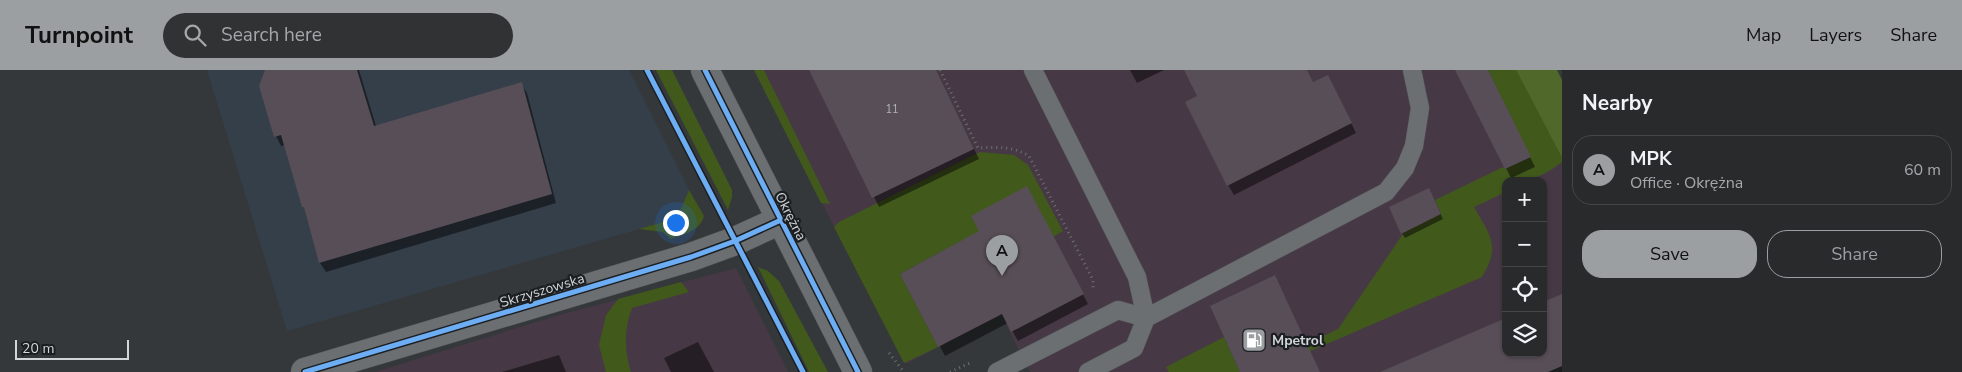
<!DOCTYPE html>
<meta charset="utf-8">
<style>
body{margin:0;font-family:"Nunito Sans",sans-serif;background:#303234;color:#f1f3f6}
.controls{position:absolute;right:15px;bottom:15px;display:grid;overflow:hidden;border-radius:10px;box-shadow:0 1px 4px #0004}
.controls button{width:45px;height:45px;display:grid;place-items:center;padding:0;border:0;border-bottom:1px solid #444648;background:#282a2c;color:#f1f3f6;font:25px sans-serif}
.scale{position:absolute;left:15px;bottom:12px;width:114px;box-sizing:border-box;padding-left:5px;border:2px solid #d2d6da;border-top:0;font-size:14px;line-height:18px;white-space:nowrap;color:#d2d6da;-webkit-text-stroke:4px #1c1f22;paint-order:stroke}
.you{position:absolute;left:675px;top:152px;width:18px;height:18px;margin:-12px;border:4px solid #fff;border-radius:50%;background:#1a73e8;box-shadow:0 0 0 8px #1a73e833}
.badge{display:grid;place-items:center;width:32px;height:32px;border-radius:50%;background:#9b9fa2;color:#111;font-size:16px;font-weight:700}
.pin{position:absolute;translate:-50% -41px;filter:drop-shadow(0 1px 2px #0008)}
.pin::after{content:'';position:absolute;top:26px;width:18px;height:15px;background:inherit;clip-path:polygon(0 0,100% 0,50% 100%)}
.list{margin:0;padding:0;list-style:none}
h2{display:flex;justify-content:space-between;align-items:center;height:65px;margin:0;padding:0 20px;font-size:21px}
h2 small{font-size:16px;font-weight:400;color:#a5a7a9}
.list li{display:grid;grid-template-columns:32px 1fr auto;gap:15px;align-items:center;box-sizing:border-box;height:70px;margin:0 10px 10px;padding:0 10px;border:1px solid #444648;border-radius:20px}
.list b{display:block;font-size:19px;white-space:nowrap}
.list p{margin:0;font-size:16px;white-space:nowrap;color:#a5a7a9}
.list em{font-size:16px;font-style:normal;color:#a5a7a9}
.actions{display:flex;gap:10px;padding:15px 20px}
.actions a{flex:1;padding:11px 0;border:1px solid #9b9fa2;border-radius:20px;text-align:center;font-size:18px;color:#9b9fa2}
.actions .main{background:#9b9fa2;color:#111}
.icon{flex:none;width:28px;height:28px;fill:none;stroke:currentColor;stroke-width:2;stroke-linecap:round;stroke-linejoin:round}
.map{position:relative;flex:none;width:1562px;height:302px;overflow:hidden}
header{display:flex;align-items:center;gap:30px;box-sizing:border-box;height:70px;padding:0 25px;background:#9b9fa2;color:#111}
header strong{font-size:24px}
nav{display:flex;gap:28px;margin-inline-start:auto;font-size:18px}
.search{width:350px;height:45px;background:#303234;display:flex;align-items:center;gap:12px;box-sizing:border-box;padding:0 18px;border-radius:28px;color:#a5a7a9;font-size:19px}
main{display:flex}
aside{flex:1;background:#282a2c}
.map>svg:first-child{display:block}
.commercial{fill:#463945;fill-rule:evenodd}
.built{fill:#353f49}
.green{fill:#42591c}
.forest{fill:#506829}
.shadow{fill:#0007}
.building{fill:#584e57}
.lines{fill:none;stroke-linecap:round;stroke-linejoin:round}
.service-casing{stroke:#54575a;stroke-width:19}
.minor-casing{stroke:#54575a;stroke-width:29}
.tertiary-casing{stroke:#54575a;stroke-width:29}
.path{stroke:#6d7072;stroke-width:3;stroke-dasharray:1 4;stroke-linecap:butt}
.service{stroke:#6c6f71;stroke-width:18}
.minor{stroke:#6c6f71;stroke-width:28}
.tertiary{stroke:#6c6f71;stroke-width:28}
.cycleway-casing{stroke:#1c1f22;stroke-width:8}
.cycleway{stroke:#6dadf4;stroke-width:5}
.labels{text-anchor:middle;stroke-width:4.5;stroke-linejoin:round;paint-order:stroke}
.number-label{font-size:11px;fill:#b4b4b9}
.street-label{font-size:14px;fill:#d2d6da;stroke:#1c1f22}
.poi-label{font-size:14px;font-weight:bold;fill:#d2d6da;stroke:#1c1f22;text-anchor:start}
</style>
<header>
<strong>Turnpoint</strong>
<div class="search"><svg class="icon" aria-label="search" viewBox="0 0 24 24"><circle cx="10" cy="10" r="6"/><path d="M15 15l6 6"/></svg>Search here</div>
<nav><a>Map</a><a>Layers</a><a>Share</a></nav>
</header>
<main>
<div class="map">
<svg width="1562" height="302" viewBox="0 0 1562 302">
<rect width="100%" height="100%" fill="#35383b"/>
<path class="commercial" d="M 754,0 L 1516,0 L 1562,88 L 1562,296 L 1548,302 L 1030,302 L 1001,244 L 908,293 L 904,293 ZM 1506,111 L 1543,111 L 1543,283 L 1506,283 Z
M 736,198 L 788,302 L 375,302 L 556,246 Z"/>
<path class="built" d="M 207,0 L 629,0 L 689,120 L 677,148 L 287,261 Z"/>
<path class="green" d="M 656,0 L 672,0 L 732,120 L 732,127 L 728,140 Z
M 754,0 L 764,0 L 830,134 L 821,133 Z
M 1488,0 L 1516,0 L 1562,88 L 1562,92 C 1543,107 1530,111 1506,111 L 1506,122 L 1474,137 C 1490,165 1501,176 1482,207 L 1262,302 L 1247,302 L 1338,259 L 1405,161 L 1441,144 L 1435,130 L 1503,97 L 1505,99 L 1530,87 Z
M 980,82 L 1014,85 L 1028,95 L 1063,161 L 1053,167 L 984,171 L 944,180 L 900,204 L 938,277 L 904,293 L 834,157 L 839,152 Z
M 689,120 L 704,146 C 700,161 684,164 671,169 L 663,162 L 639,159 L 677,148 Z
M 758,197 L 768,201 L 779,211 L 828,302 L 809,302 Z
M 681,212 L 689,222 L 632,238 C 624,259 624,280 631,302 L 606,302 L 599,275 L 606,245 L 618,229 Z
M 1224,267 L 1240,302 L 1169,302 L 1166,297 Z"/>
<path class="forest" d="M 1516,0 L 1557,0 L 1562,10 L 1562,88 Z"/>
<path class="shadow" d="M 274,0 L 359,0 L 376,56 L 521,14 L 527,23 L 556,133 L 326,202 L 320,193 L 307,143 L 285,75 L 281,76 L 276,66 Z
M 811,0 L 935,0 L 979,89 L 879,137 Z
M 1130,0 L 1164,0 L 1137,13 Z
M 1185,0 L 1306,0 L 1313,13 L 1333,16 L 1356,63 L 1234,125 L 1228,115 L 1199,26 Z
M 1457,0 L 1487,0 L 1535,97 L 1511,108 Z
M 1432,125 L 1443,149 L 1405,168 L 1402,163 Z
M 1032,127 L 1088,234 L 1018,271 L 1008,253 L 945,286 L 902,205 L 981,161 Z
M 1562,226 L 1562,302 L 1384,302 L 1506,250 L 1506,283 L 1543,283 Z
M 698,272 L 714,302 L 671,302 L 664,288 Z
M 559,285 L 566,302 L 502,302 Z"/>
<path class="building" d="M 265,0 L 357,0 L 374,56 L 522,12 L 552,124 L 319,193 L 304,137 L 302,137 L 281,65 L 274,67 L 259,16 Z
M 809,0 L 936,0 L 974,79 L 872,128 Z
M 1184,0 L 1307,0 L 1313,12 L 1328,5 L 1352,53 L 1227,116 L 1185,32 L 1197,26 Z
M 1455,0 L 1488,0 L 1531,87 L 1505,99 Z
M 1027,116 L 1084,224 L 1011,262 L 1002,244 L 938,277 L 900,204 L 979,161 L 971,146 Z
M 1429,118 L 1441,144 L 1401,164 L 1389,137 Z
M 1275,205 L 1291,240 L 1320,302 L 1240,302 L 1210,236 Z
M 1562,224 L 1562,296 L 1548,302 L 1380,302 L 1506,248 L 1506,283 L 1543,283 L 1543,232 Z"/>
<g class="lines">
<g class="service-casing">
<path id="service" d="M 1033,0 L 1137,207 L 1146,248 L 1134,278 L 1088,302
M 997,302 L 1118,240 L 1146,248 L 1386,122 L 1405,98 L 1414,76 L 1420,38 L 1412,0"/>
</g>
<g class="minor-casing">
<path id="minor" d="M 305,302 L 691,187 L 735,171 L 781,150"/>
</g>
<g class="tertiary-casing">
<path id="tertiary" d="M 705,0 L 858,302"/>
</g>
<path class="path" d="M 940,0 L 978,78 C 996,77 1013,76 1029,86 L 1093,210 L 1093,219
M 889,283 L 904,302
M 950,302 L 970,293"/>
<use href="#service" class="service"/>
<use href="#minor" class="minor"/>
<use href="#tertiary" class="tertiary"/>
<g class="cycleway-casing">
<path id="cycleway" d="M 647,0 L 803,302
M 705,0 L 858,302
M 305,302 L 691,187 L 735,171 L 781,150"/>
</g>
<use href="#cycleway" class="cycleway"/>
</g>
<defs>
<g id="fuel-square" transform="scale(1.25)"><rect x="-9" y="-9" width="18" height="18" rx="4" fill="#9b9fa2" stroke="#1c1f22"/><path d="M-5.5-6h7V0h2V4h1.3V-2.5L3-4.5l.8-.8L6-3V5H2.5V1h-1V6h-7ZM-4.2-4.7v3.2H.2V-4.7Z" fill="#fff"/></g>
</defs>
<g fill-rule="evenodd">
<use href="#fuel-square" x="1254" y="270"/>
</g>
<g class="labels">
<g class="number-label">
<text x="892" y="43">11</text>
</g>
<g class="street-label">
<text transform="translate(791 146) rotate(63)" y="5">Okrężna</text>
<text transform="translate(542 220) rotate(-17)" y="5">Skrzyszowska</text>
</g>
<g class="poi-label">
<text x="1272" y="275">Mpetrol</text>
</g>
</g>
</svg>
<div class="controls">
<button>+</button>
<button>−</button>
<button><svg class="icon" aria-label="locate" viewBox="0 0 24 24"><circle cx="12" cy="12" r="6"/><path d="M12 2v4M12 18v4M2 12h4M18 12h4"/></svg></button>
<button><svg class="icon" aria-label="layers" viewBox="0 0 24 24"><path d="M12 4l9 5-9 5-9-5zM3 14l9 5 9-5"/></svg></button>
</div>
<div class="scale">20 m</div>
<div class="you"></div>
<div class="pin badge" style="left:1002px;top:206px">A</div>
</div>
<aside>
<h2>Nearby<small></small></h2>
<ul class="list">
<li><span class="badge">A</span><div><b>MPK</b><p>Office · Okrężna</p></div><em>60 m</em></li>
</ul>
<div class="actions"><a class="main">Save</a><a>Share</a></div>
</aside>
</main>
